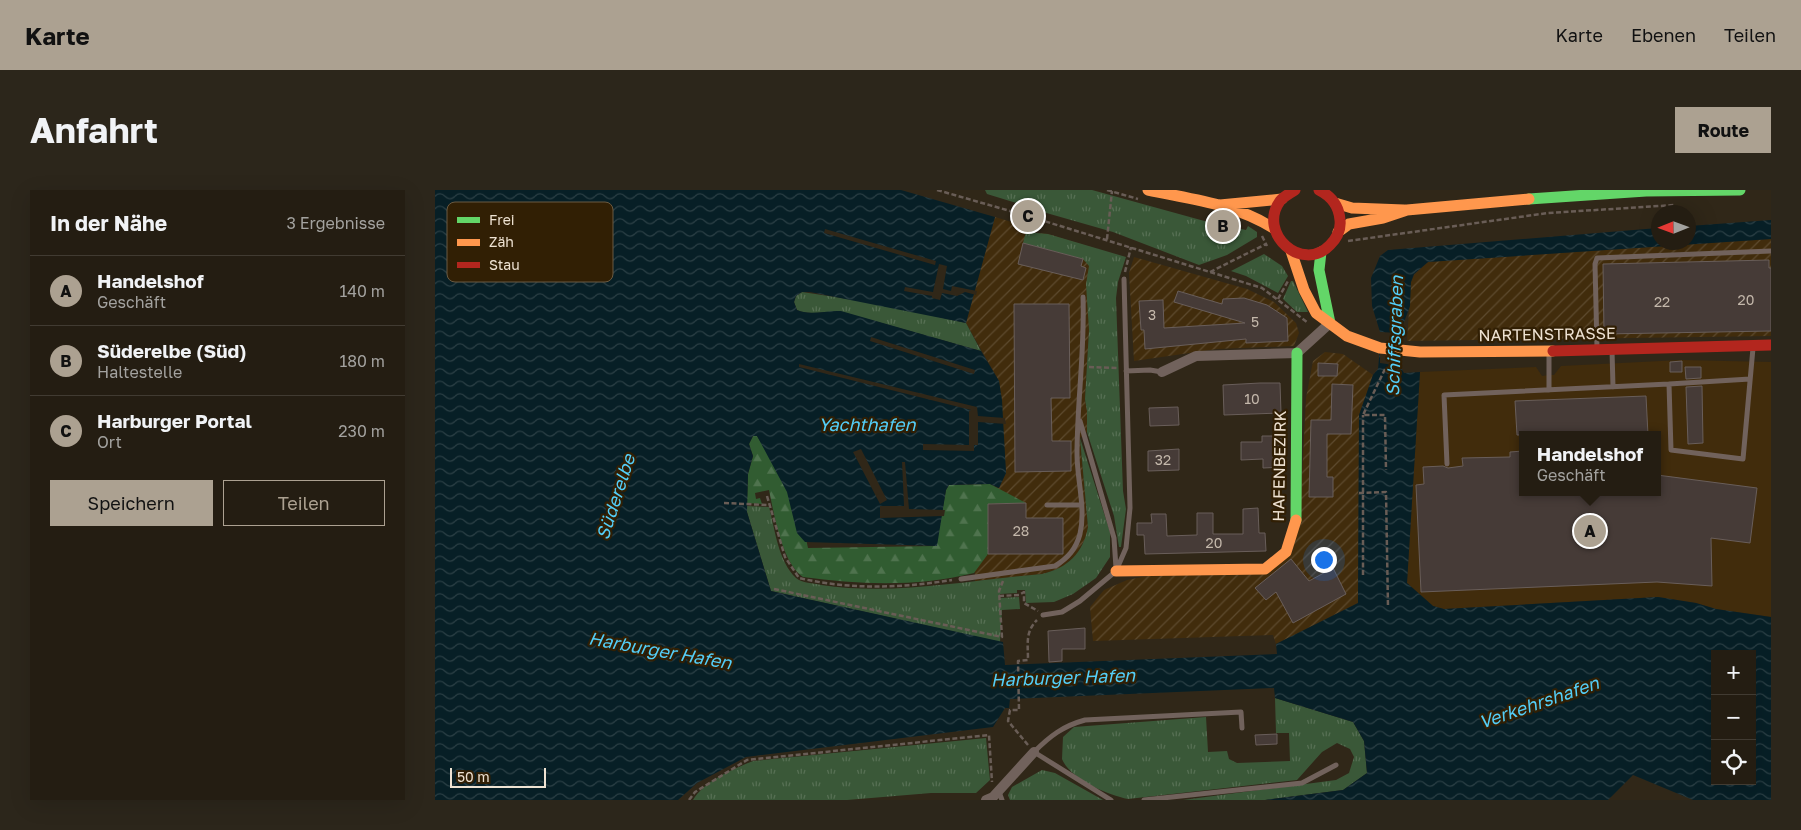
<!DOCTYPE html>
<html lang="de">
<meta charset="utf-8">
<style>
body{margin:0;font-family:"Golos Text",sans-serif;background:#2c261b;color:#f1f3f6}
.controls{position:absolute;right:15px;bottom:15px;display:grid;overflow:hidden;border-radius:0px;box-shadow:0 5px 20px #0002}
.controls button{width:45px;height:45px;display:grid;place-items:center;padding:0;border:0;border-bottom:1px solid #413b32;background:#241d12;color:#f1f3f6;font:25px sans-serif}
.compass{position:absolute;left:1216px;top:15px;width:45px;height:45px;border-radius:50%;background:#241d12;box-shadow:0 5px 20px #0002;rotate:269deg}
.scale{position:absolute;left:15px;bottom:12px;width:96px;box-sizing:border-box;padding-left:5px;border:2px solid #eee2d2;border-top:0;font-size:14px;line-height:18px;white-space:nowrap;color:#eee2d2;-webkit-text-stroke:4px #311f04;paint-order:stroke}
.you{position:absolute;left:888px;top:369px;width:18px;height:18px;margin:-12px;border:4px solid #fff;border-radius:50%;background:#1a73e8;box-shadow:0 0 0 8px #1a73e833}
.badge{display:grid;place-items:center;width:32px;height:32px;border-radius:50%;background:#aca191;color:#111;font-size:16px;font-weight:700}
.pin{position:absolute;translate:-50% -50%;border:2px solid #fff;box-shadow:0 1px 5px #0006}
.popup{position:absolute;left:1084px;top:241px;width:142px;height:65px;box-sizing:border-box;display:grid;place-content:center;border-radius:0px;background:#241d12;filter:drop-shadow(0 1px 4px #0005);font-size:16px;white-space:nowrap;color:#a3a29f}
.popup b{font-size:19px;color:#f1f3f6}
.popup::after{content:'';position:absolute;left:50%;top:100%;margin-left:-10px;border:10px solid transparent;border-top-color:#241d12}
.list{margin:0;padding:0;list-style:none}
h2{display:flex;justify-content:space-between;align-items:center;height:65px;margin:0;padding:0 20px;font-size:21px}
h2 small{font-size:16px;font-weight:400;color:#a3a29f}
.list li{display:grid;grid-template-columns:32px 1fr auto;gap:15px;align-items:center;box-sizing:border-box;height:70px;padding:0 20px;border-top:1px solid #413b32}
.list b{display:block;font-size:19px;white-space:nowrap}
.list p{margin:0;font-size:16px;white-space:nowrap;color:#a3a29f}
.list em{font-size:16px;font-style:normal;color:#a3a29f}
.actions{display:flex;gap:10px;padding:15px 20px}
.actions a{flex:1;padding:11px 0;border:1px solid #aca191;border-radius:0px;text-align:center;font-size:18px;color:#aca191}
.actions .main{background:#aca191;color:#111}
.icon{flex:none;width:28px;height:28px;fill:none;stroke:currentColor;stroke-width:2;stroke-linecap:round;stroke-linejoin:round}
.map{position:relative;flex:none;width:1336px;height:610px;overflow:hidden;border-radius:0px}
header{display:flex;align-items:center;gap:30px;box-sizing:border-box;height:70px;padding:0 25px;background:#aca191;color:#111}
header strong{font-size:24px}
nav{display:flex;gap:28px;margin-inline-start:auto;font-size:18px}
.intro{display:flex;align-items:center;justify-content:space-between;box-sizing:border-box;height:120px;padding:0 30px}
h1{margin:0;font-size:35px}
.button{padding:12px 22px;border-radius:0px;background:#aca191;color:#111;font-size:18px;font-weight:700}
main{display:flex;gap:30px;padding:0 30px}
aside{flex:1;background:#241d12;border-radius:0px;box-shadow:0 5px 20px #0002}
.map>svg:first-child{display:block}
.built{fill:#412c0c;fill-rule:evenodd}
.industrial{fill:url(#industrial-furrows)}
.grass{fill:url(#grass-tufts)}
.forest{fill:url(#forest-firs)}
.water{fill:url(#water-waves);fill-rule:evenodd}
.pier{fill:#302718}
.building{fill:#463b37;stroke:#695e5a}
.lines{fill:none;stroke-linecap:round;stroke-linejoin:round}
.path{stroke:#695d56;stroke-width:2.5;stroke-dasharray:5 2.5;stroke-linecap:butt}
.lane{stroke:#71625c;stroke-width:5}
.street{stroke:#71625c;stroke-width:10}
.fast{stroke:#63d668;stroke-width:11}
.slow{stroke:#ff974d;stroke-width:11}
.jam{stroke:#b3261e;stroke-width:11}
.labels{text-anchor:middle;stroke-width:4.5;stroke-linejoin:round;paint-order:stroke}
.number-label{font-size:14px;fill:#c4b8ab}
.street-label{font-size:16px;fill:#eee2d2;stroke:#311f04}
.water-label{font-size:18px;font-style:italic;fill:#53cef8;stroke:#311f04}
.key{fill:#311f04;stroke:#6a5a42;stroke-width:1}
.key-label{font-size:14px;fill:#eee2d2}
</style>
<header>
<strong>Karte</strong>
<nav><a>Karte</a><a>Ebenen</a><a>Teilen</a></nav>
</header>
<div class="intro"><h1>Anfahrt</h1><a class="button">Route</a></div>
<main>
<aside>
<h2>In der Nähe<small>3 Ergebnisse</small></h2>
<ul class="list">
<li><span class="badge">A</span><div><b>Handelshof</b><p>Geschäft</p></div><em>140 m</em></li>
<li><span class="badge">B</span><div><b>Süderelbe (Süd)</b><p>Haltestelle</p></div><em>180 m</em></li>
<li><span class="badge">C</span><div><b>Harburger Portal</b><p>Ort</p></div><em>230 m</em></li>
</ul>
<div class="actions"><a class="main">Speichern</a><a>Teilen</a></div>
</aside>
<div class="map">
<svg width="1336" height="610" viewBox="0 0 1336 610">
<defs>
<pattern id="industrial-furrows" width="10" height="10" patternUnits="userSpaceOnUse" patternTransform="scale(1.25)"><rect width="10" height="10" fill="#412c0c"/><path d="M-1 1l2-2M0 10L10 0M9 11l2-2" fill="none" stroke="#5d4a2e"/></pattern>
<pattern id="grass-tufts" width="24" height="20" patternUnits="userSpaceOnUse" patternTransform="scale(1.25)"><rect width="24" height="20" fill="#3a5838"/><path d="M3 7l-1-3M5 7V3M7 7l1-3M15 17l-1-3M17 17v-4M19 17l1-3" fill="none" stroke="#577054"/></pattern>
<pattern id="forest-firs" width="22" height="20" patternUnits="userSpaceOnUse" patternTransform="scale(1.25)"><rect width="22" height="20" fill="#315c31"/><path d="M5 1l3.5 6h-7zM16 11l3.5 6h-7z" fill="#4f734e"/></pattern>
<pattern id="water-waves" width="16" height="10" patternUnits="userSpaceOnUse" patternTransform="scale(1.25)"><rect width="16" height="10" fill="#071f26"/><path d="M0 5q4-4 8 0t8 0" fill="none" stroke="#2b3f45"/></pattern>
</defs>
<rect width="100%" height="100%" fill="#302718"/>
<path class="built" d="M 1246,170 L 1336,172 L 1336,427 L 1281,419 L 1261,413 L 1223,407 L 1009,419 L 998,416 L 972,393 L 985,182 L 1101,177 L 1107,186 L 1114,185 L 1119,185 L 1126,176 ZM 1088,245 L 1222,245 L 1222,302 L 1088,302 Z"/>
<path class="industrial" d="M 560,27 L 586,35 L 585,39 L 591,42 L 613,44 L 659,58 L 650,209 L 652,221 L 652,242 L 645,248 L 653,337 L 651,347 L 642,364 L 626,378 L 607,384 L 540,391 L 538,294 L 564,298 L 571,283 L 564,191 L 531,133 Z
M 1336,49 L 1336,146 L 972,151 L 976,92 L 979,85 L 993,72 Z
M 699,67 L 812,99 L 839,112 L 861,133 L 864,143 L 859,156 L 782,159 L 699,171 L 694,83 Z
M 890,162 L 908,164 L 938,185 L 924,225 L 923,413 L 841,454 L 838,445 L 658,451 L 655,417 L 669,400 L 692,390 L 718,385 L 826,384 L 857,363 L 865,327 L 871,208 L 878,171 Z"/>
<path class="grass" d="M 550,0 L 657,0 L 773,32 L 811,40 L 813,36 L 822,42 L 822,47 L 792,65 L 764,75 L 678,42 L 601,20 L 603,11 L 591,8 L 588,15 L 552,4 Z
M 591,42 L 613,44 L 691,67 L 683,92 L 681,108 L 688,301 L 691,319 L 686,357 L 684,357 L 679,326 L 652,242 L 652,221 L 650,209 L 654,140 L 651,94 L 654,76 L 648,69 L 588,53 Z
M 829,64 L 847,76 L 853,86 L 843,103 L 811,86 L 796,81 Z
M 856,91 L 858,91 L 873,122 L 862,122 L 848,109 Z
M 367,102 L 440,113 L 531,133 L 546,161 L 407,122 C 391,121 375,126 362,120 L 359,112 L 361,106 Z
M 645,248 L 675,342 L 675,367 L 661,388 L 638,404 L 619,412 L 591,413 L 590,400 L 582,400 L 582,403 L 565,404 L 565,408 L 584,407 L 585,419 L 567,420 L 565,452 L 336,401 L 312,322 L 312,316 L 334,317 C 340,339 343,371 361,388 C 367,393 378,393 386,395 C 460,406 534,390 607,384 C 633,378 648,363 653,337 Z
M 840,508 L 918,532 L 929,551 L 932,583 L 908,600 L 830,610 L 748,610 L 901,590 L 914,583 L 919,567 L 915,559 L 902,553 L 887,562 L 862,590 L 693,609 C 673,605 635,589 627,569 L 628,547 L 639,537 L 771,527 L 773,562 L 792,561 L 794,569 L 802,573 L 855,571 L 854,543 L 841,543 Z
M 551,548 L 555,590 L 541,603 L 496,603 L 412,610 L 258,610 C 269,591 298,579 318,571 Z
M 607,580 L 620,583 L 668,610 L 575,610 L 573,605 L 577,597 Z"/>
<path class="forest" d="M 318,246 L 322,246 L 362,307 L 373,358 L 501,356 L 511,300 L 514,295 L 555,294 L 591,313 L 553,314 L 553,364 L 539,383 C 482,397 426,395 368,387 C 347,373 339,324 334,300 L 320,303 L 321,309 L 325,308 L 327,314 L 312,313 L 313,284 L 318,266 L 314,254 Z"/>
<path class="water" d="M 0,0 L 466,0 L 560,27 L 531,133 L 375,102 L 367,102 L 361,106 L 359,112 L 362,120 C 375,126 391,120 406,121 L 546,161 L 564,191 L 567,210 L 571,283 L 564,298 L 555,294 L 514,295 L 511,300 L 502,356 L 370,352 L 362,343 L 352,302 L 322,246 L 318,246 L 314,254 L 318,266 L 313,284 L 312,322 L 336,401 L 568,452 L 570,475 L 842,464 L 841,454 L 923,413 L 924,225 L 938,185 L 943,179 L 945,158 L 945,142 L 937,116 L 936,88 L 945,66 L 953,60 L 1223,38 L 1224,52 L 1254,52 L 1254,36 L 1336,30 L 1336,49 L 993,72 L 979,84 L 976,92 L 975,116 L 965,143 L 965,176 L 969,183 L 985,182 L 972,393 L 998,416 L 1009,419 L 1223,407 L 1261,413 L 1281,419 L 1336,427 L 1336,610 L 1258,610 L 1198,585 L 1173,610 L 830,610 L 908,600 L 932,583 L 929,551 L 918,532 L 840,508 L 839,498 L 575,509 L 574,518 L 570,518 L 558,537 L 311,567 L 262,593 L 243,610 L 0,610 ZM 1280,464 L 1317,464 L 1317,591 L 1280,591 Z"/>
<path class="pier" d="M 390,39 L 501,71 L 500,75 L 389,43 Z
M 504,74 L 512,76 L 508,99 L 516,101 L 517,96 L 542,101 L 541,105 L 530,102 L 522,106 L 507,103 L 505,110 L 497,108 L 497,106 L 469,101 L 470,97 L 498,102 Z
M 945,142 L 965,143 L 965,176 L 945,173 Z
M 436,147 L 540,180 L 539,184 L 435,151 Z
M 364,174 L 542,217 L 543,226 L 570,228 L 571,234 L 543,232 L 543,255 L 539,255 L 539,261 L 488,260 L 488,254 L 534,255 L 534,221 L 536,220 L 364,177 Z
M 426,259 L 452,310 L 445,314 L 418,262 Z
M 467,272 L 470,272 L 474,319 L 510,320 L 509,326 L 445,328 L 445,316 L 469,316 Z"/>
<path class="building" d="M 588,53 L 648,69 L 646,76 L 651,78 L 648,90 L 583,74 Z
M 1334,70 L 1334,78 L 1336,78 L 1336,141 L 1169,144 L 1168,74 Z
M 743,101 L 787,114 L 788,109 L 809,108 L 832,115 L 852,128 L 853,151 L 811,153 L 811,149 L 710,159 L 709,140 L 706,140 L 704,111 L 728,110 L 729,138 L 810,133 L 739,112 Z
M 579,114 L 634,114 L 635,208 L 616,208 L 617,251 L 636,251 L 636,281 L 580,282 Z
M 1247,171 L 1247,182 L 1235,182 L 1235,172 Z
M 883,173 L 903,174 L 902,186 L 883,186 Z
M 1250,177 L 1266,177 L 1266,188 L 1251,189 Z
M 825,193 L 845,193 L 846,223 L 789,225 L 788,195 Z
M 897,194 L 918,195 L 916,244 L 892,244 L 892,287 L 898,287 L 898,307 L 874,307 L 876,230 L 896,230 Z
M 1267,196 L 1268,253 L 1253,254 L 1251,197 Z
M 1211,206 L 1213,245 L 1082,245 L 1080,211 Z
M 743,217 L 744,235 L 715,236 L 714,218 Z
M 827,246 L 848,246 L 850,277 L 828,278 L 828,269 L 806,270 L 806,252 L 827,252 Z
M 744,259 L 744,280 L 713,281 L 713,261 Z
M 1088,261 L 1088,302 L 1222,302 L 1222,285 L 1322,298 L 1315,353 L 1276,348 L 1277,396 L 1222,392 L 986,402 L 981,295 L 989,294 L 988,277 L 1008,276 L 1013,278 L 1028,276 L 1027,268 L 1075,267 L 1075,262 Z
M 591,313 L 591,328 L 628,328 L 628,364 L 553,364 L 553,314 Z
M 823,318 L 824,343 L 830,343 L 831,361 L 710,364 L 709,345 L 702,345 L 702,333 L 717,333 L 716,324 L 731,324 L 732,346 L 762,345 L 762,323 L 778,323 L 778,344 L 808,344 L 808,319 Z
M 856,369 L 874,391 L 898,378 L 911,404 L 858,433 L 841,402 L 831,410 L 820,398 Z
M 650,438 L 650,459 L 627,459 L 627,471 L 614,472 L 613,441 Z
M 842,544 L 842,554 L 821,555 L 820,545 Z"/>
<g class="lines">
<path class="path" d="M 502,0 L 589,25
M 672,0 L 703,9
M 596,27 L 827,98 L 872,132
M 827,46 L 832,56
M 672,49 L 677,1
M 913,51 L 1113,23 L 1240,15
M 690,82 L 696,57
M 775,82 L 831,54
M 843,109 L 853,91
M 654,177 L 683,178
M 950,179 L 928,225 L 950,225 L 951,280
M 924,303 L 951,302 L 953,417
M 332,306 L 350,367 L 364,388 C 415,400 467,398 517,390
M 289,313 L 332,315
M 928,385 L 928,225
M 339,399 L 567,447 L 564,401 L 568,391
M 564,406 L 584,405 L 589,402 L 589,413 L 603,421
M 593,555 L 573,531 L 575,520 L 584,520 L 583,471 L 593,470 C 593,454 590,442 602,430
M 254,610 L 260,602 L 312,570 L 554,545 L 557,592"/>
<path class="lane" d="M 1162,158 L 1160,74 L 1162,68 L 1336,61
M 1177,160 L 1178,197
M 1114,163 L 1114,200
M 691,181 L 715,180 L 727,182
M 1315,189 L 1234,194 L 1236,260 L 1308,269 L 1318,158
M 645,231 L 679,348 L 681,378
M 1012,274 L 1009,205 L 1234,194
M 612,315 L 646,315
M 526,389 L 620,376 C 633,368 641,359 645,344 C 651,318 642,290 642,264 C 642,212 650,160 648,107
M 608,425 L 627,422 L 645,411 L 681,381 L 691,358 L 695,318 L 689,89
M 564,602 L 567,610
M 676,610 L 599,562 C 615,546 628,536 650,530 L 806,522 L 807,538
M 709,610 L 867,593 L 901,575"/>
<path class="street" d="M 727,182 L 761,166 L 862,163 L 895,133
M 551,610 L 558,607 L 599,562"/>
<path class="fast" d="M 1094,9 L 1211,1 L 1305,0
M 886,62 L 884,80 L 895,133
M 861,330 L 862,163"/>
<path class="slow" d="M 713,0 C 755,9 801,14 838,38
M 900,13 L 917,18 L 969,20
M 785,15 L 847,9
M 903,42 L 914,34 L 948,28 L 972,20 L 1094,9
M 856,61 L 869,100 L 881,123 L 912,146 L 945,158 L 985,162 L 1118,161
M 681,381 L 830,379 L 851,362 L 861,330"/>
<path class="jam" d="M 860,0 C 855,3 848,7 845,11 C 822,43 867,84 895,55 C 902,48 906,39 905,30 C 904,16 896,6 884,0
M 1118,161 L 1336,155"/>
</g>
<g class="labels">
<g class="number-label">
<text x="1311" y="115">20</text>
<text x="1227" y="117">22</text>
<text x="717" y="130">3</text>
<text x="820" y="137">5</text>
<text x="817" y="214">10</text>
<text x="728" y="275">32</text>
<text x="586" y="346">28</text>
<text x="779" y="358">20</text>
</g>
<g class="street-label">
<text transform="translate(1112 144) rotate(-1)" y="6">NARTENSTRASSE</text>
<text transform="translate(844 276) rotate(-89)" y="6">HAFENBEZIRK</text>
</g>
<g class="water-label">
<text transform="translate(960 146) rotate(-88)" y="6">Schiffsgraben</text>
<text x="432" y="241">Yachthafen</text>
<text transform="translate(181 307) rotate(-72)" y="6">Süderelbe</text>
<text transform="translate(225 461) rotate(10)" y="6">Harburger Hafen</text>
<text transform="translate(628 488) rotate(-2)" y="6">Harburger Hafen</text>
<text transform="translate(1104 513) rotate(-19)" y="6">Verkehrshafen</text>
</g>
</g>
<rect x="12" y="12" width="166" height="80" rx="8" class="key"/>
<rect x="22" y="27" width="23" height="6" fill="#63d668"/>
<rect x="22" y="49" width="23" height="7" fill="#ff974d"/>
<rect x="22" y="72" width="23" height="6" fill="#b3261e"/>
<g class="key-label">
<text x="54" y="35">Frei</text>
<text x="54" y="57">Zäh</text>
<text x="54" y="80">Stau</text>
</g>
</svg>
<div class="controls">
<button>+</button>
<button>−</button>
<button><svg class="icon" aria-label="locate" viewBox="0 0 24 24"><circle cx="12" cy="12" r="6"/><path d="M12 2v4M12 18v4M2 12h4M18 12h4"/></svg></button>
</div>
<svg class="compass" viewBox="-18 -18 36 36"><path d="M0-13l5 13h-10z" fill="#e53935"/><path d="M0 13l5-13h-10z" fill="#a3a29f"/></svg>
<div class="scale">50 m</div>
<div class="you"></div>
<div class="pin badge" style="left:1155px;top:341px">A</div>
<div class="popup"><b>Handelshof</b>Geschäft</div>
<div class="pin badge" style="left:788px;top:36px">B</div>
<div class="pin badge" style="left:593px;top:26px">C</div>
</div>
</main>
